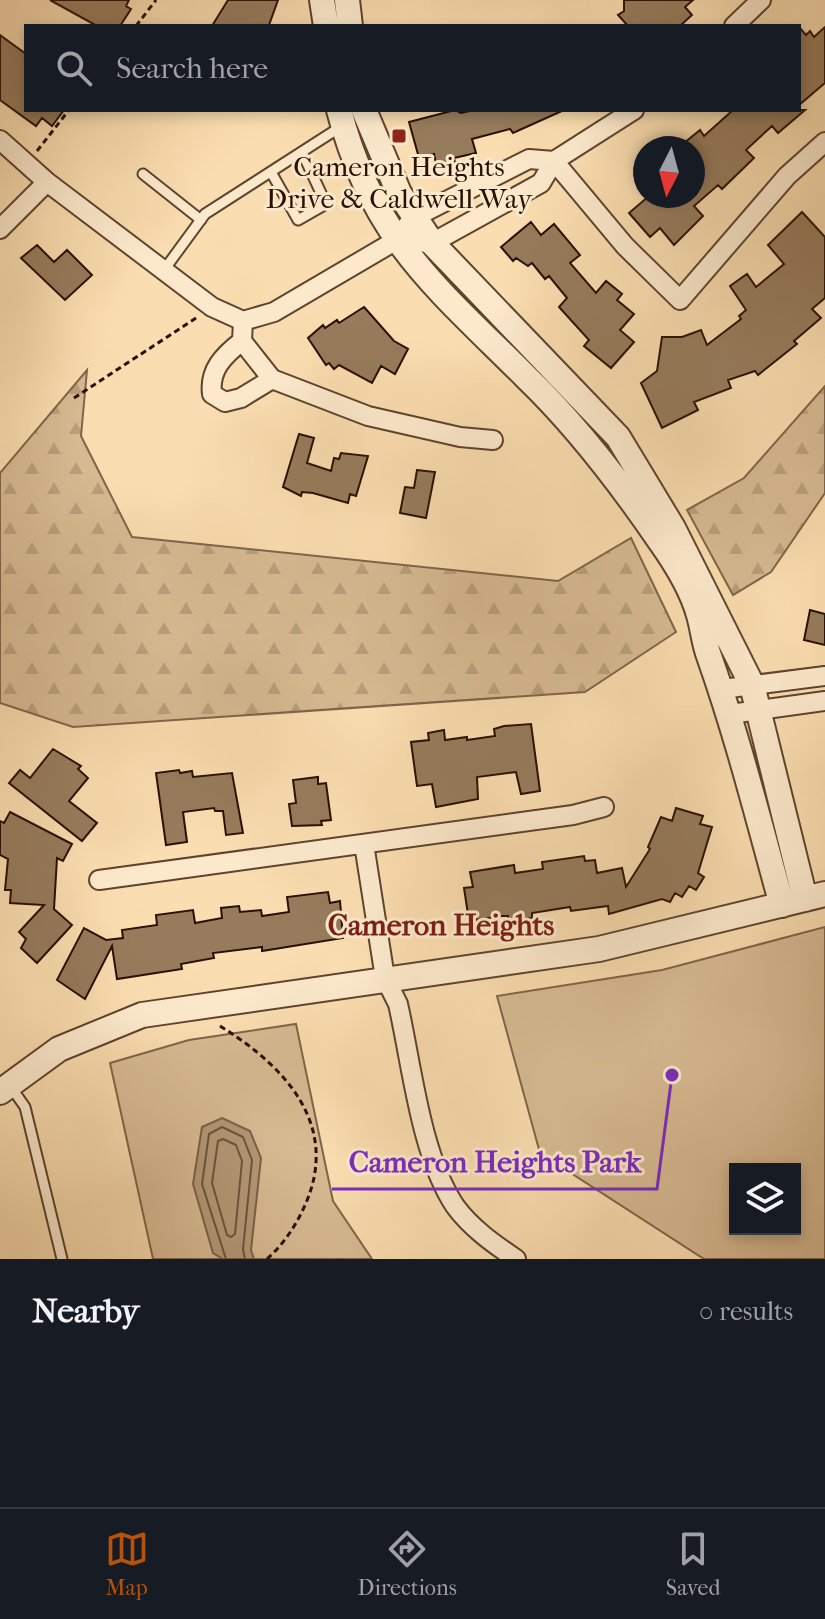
<!DOCTYPE html>
<style>
body{margin:0;font-family:"IM FELL French Canon",serif;background:#242831;color:#f1f3f6}
.controls{position:absolute;right:24px;bottom:24px;display:grid;overflow:hidden;border-radius:0px;box-shadow:0 4px 12px #0003}
.controls button{width:72px;height:72px;display:grid;place-items:center;padding:0;border:0;border-bottom:2px solid #363941;background:#171b24;color:#f1f3f6;font:40px sans-serif}
.compass{position:absolute;left:633px;top:136px;width:72px;height:72px;border-radius:50%;background:#171b24;box-shadow:0 4px 12px #0003;rotate:186deg}
.list{margin:0;padding:0;list-style:none}
h2{display:flex;justify-content:space-between;align-items:center;height:104px;margin:0;padding:0 32px;font-size:34px}
h2 small{font-size:26px;font-weight:400;color:#9ea1a6}
.icon{flex:none;width:44px;height:44px;fill:none;stroke:currentColor;stroke-width:2;stroke-linecap:round;stroke-linejoin:round}
.map{position:relative;flex:none;width:825px;height:1259px;overflow:hidden}
.search{position:absolute;background:#171b24;box-shadow:0 4px 12px #0003;left:24px;right:24px;top:24px;height:88px;display:flex;align-items:center;gap:20px;box-sizing:border-box;padding:0 28px;border-radius:0px;color:#9ea1a6;font-size:30px}
.sheet{height:248px;background:#171b24}
nav{display:flex;justify-content:space-around;align-items:center;box-sizing:border-box;height:112px;border-top:2px solid #363941;background:#171b24;font-size:22px;color:#9ea1a6}
nav a{display:grid;justify-items:center;gap:4px}
nav .on{color:#b45309}
.map>svg:first-child{display:block}
.forest{fill:url(#forest-firs);stroke:#80654a;stroke-width:2}
.park{fill:#d7ba92;stroke:#80654a;stroke-width:2;fill-rule:evenodd}
.water{fill:#b39775;stroke:#7c6147;stroke-width:2}
.lines{fill:none;stroke-linecap:round;stroke-linejoin:round}
.shore{stroke:#6e543c;stroke-width:2}
.building{fill:#967b5c;stroke:#2a1002;stroke-width:2}
.service-casing{stroke:#5e432e;stroke-width:13}
.minor-casing{stroke:#5e432e;stroke-width:22}
.tertiary-casing{stroke:#5e432e;stroke-width:28}
.path{stroke:#2a1002;stroke-width:3;stroke-dasharray:6 4;stroke-linecap:butt}
.service{stroke:#fce9cc;stroke-width:9}
.minor{stroke:#fce9cc;stroke-width:18}
.tertiary{stroke:#fce9cc;stroke-width:24}
.poi-dot{fill:#8f2418;stroke:#fce9cc;stroke-width:3}
.labels{text-anchor:middle;stroke-width:6;stroke-linejoin:round;paint-order:stroke}
.poi-label{font-size:28px;fill:#2a1002;stroke:#fce9cc}
.neighbourhood-label{font-size:30px;font-weight:bold;fill:#7a1f14;stroke:#fce9cc}
.leader{fill:none;stroke:#7b2cbf;stroke-width:3}
.callout-dot{fill:#7b2cbf;stroke:#fce9cc;stroke-width:3}
.callout-label{font-size:30px;text-anchor:middle;font-weight:bold;fill:#7b2cbf;stroke:#fce9cc;stroke-width:6;stroke-linejoin:round;paint-order:stroke}
</style>
<div class="map">
<svg width="825" height="1259" viewBox="0 0 825 1259">
<defs>
<pattern id="forest-firs" width="22" height="20" patternUnits="userSpaceOnUse" patternTransform="scale(2)"><rect width="22" height="20" fill="#d7ba92"/><path d="M5 1l3.5 6h-7zM16 11l3.5 6h-7z" fill="#b99f7c"/></pattern>
</defs>
<rect width="100%" height="100%" fill="#faddb0"/>
<filter id="stains"><feTurbulence type="fractalNoise" baseFrequency=".0025" numOctaves="4"/><feColorMatrix values="0 0 0 0 .2 0 0 0 0 .09 0 0 0 0 .02 0 0 0 .5 -.17"/></filter>
<radialGradient id="worn" r=".72"><stop offset=".6" stop-color="#630" stop-opacity="0"/><stop offset="1" stop-color="#630" stop-opacity=".3"/></radialGradient>
<path class="forest" d="M 87,370 L 81,436 L 132,537 L 558,581 L 631,538 L 676,632 L 585,692 L 73,727 L 0,703 L 0,473 Z
M 825,386 L 825,493 L 771,572 L 733,595 L 687,510 L 744,478 Z"/>
<path class="park" d="M 825,927 L 825,1259 L 704,1259 L 540,1153 L 497,996 L 662,970 ZM 795,1169 L 795,1229 L 735,1229 L 735,1169 Z
M 296,1024 L 333,1201 L 372,1259 L 153,1259 L 110,1063 L 189,1040 Z"/>
<path class="water" d="M 222,1118 L 250,1131 L 261,1158 L 251,1250 L 254,1259 L 223,1259 L 213,1253 L 193,1184 L 202,1127 Z"/>
<g class="lines">
<path class="shore" d="M 223,1139 L 236,1145 L 242,1161 L 235,1234 L 231,1237 L 227,1235 L 212,1183 L 218,1141 Z
M 226,1259 L 202,1184 L 209,1134 L 222,1127 L 243,1137 L 252,1160 L 243,1249 L 245,1259"/>
</g>
<path class="building" d="M 50,0 L 129,0 L 126,6 L 131,9 L 120,26 L 97,26 Z
M 228,0 L 278,0 L 269,25 L 212,26 Z
M 624,0 L 693,0 L 685,7 L 692,15 L 680,26 L 628,26 L 618,15 L 624,11 Z
M 799,27 L 806,35 L 810,31 L 814,37 L 825,27 L 825,83 L 799,105 Z
M 0,35 L 26,54 L 26,110 L 64,110 L 52,126 L 42,118 L 36,126 L 0,100 Z
M 455,110 L 461,113 L 474,110 L 564,110 L 513,133 L 510,129 L 472,139 L 476,153 L 454,158 L 455,163 L 437,168 L 434,154 L 419,158 L 409,122 Z
M 733,110 L 805,110 L 778,133 L 772,126 L 746,150 L 754,158 L 722,189 L 718,185 L 694,206 L 703,216 L 674,245 L 660,228 L 650,237 L 629,213 L 649,196 L 693,196 L 693,148 L 678,148 L 700,130 L 704,136 Z
M 802,212 L 825,237 L 825,298 L 812,309 L 821,318 L 794,341 L 797,344 L 758,375 L 755,371 L 728,380 L 731,388 L 694,402 L 698,410 L 662,428 L 641,383 L 657,371 L 662,337 L 682,337 L 701,330 L 707,345 L 741,319 L 739,316 L 746,310 L 730,286 L 747,274 L 756,287 L 784,264 L 768,245 Z
M 531,222 L 541,235 L 554,224 L 580,255 L 570,263 L 596,293 L 606,281 L 622,294 L 617,300 L 634,314 L 620,330 L 634,342 L 611,368 L 584,346 L 589,340 L 559,307 L 567,298 L 549,276 L 545,279 L 532,263 L 528,266 L 516,258 L 513,261 L 501,247 Z
M 37,245 L 54,262 L 67,250 L 92,275 L 65,300 L 21,258 Z
M 364,307 L 394,341 L 408,349 L 395,374 L 381,366 L 372,383 L 339,365 L 334,369 L 329,363 L 326,365 L 308,338 L 323,325 L 325,328 L 337,320 L 339,323 Z
M 299,434 L 314,438 L 307,463 L 331,471 L 334,458 L 339,459 L 341,453 L 368,456 L 356,496 L 350,494 L 348,503 L 313,493 L 302,492 L 301,496 L 283,487 Z
M 417,470 L 435,472 L 426,518 L 400,513 L 405,487 L 414,488 Z
M 810,610 L 825,614 L 825,645 L 804,640 Z
M 531,724 L 540,791 L 521,794 L 516,772 L 477,777 L 478,799 L 436,807 L 432,784 L 417,786 L 411,742 L 429,740 L 428,733 L 444,730 L 445,740 L 467,737 L 467,740 L 495,736 L 494,729 L 504,726 Z
M 53,749 L 81,766 L 78,769 L 88,778 L 69,801 L 97,823 L 82,841 L 9,783 L 20,770 L 30,778 Z
M 179,770 L 180,773 L 192,771 L 193,777 L 232,773 L 243,833 L 226,835 L 223,811 L 215,811 L 214,808 L 183,812 L 187,842 L 166,845 L 156,773 Z
M 318,777 L 318,784 L 326,783 L 331,820 L 321,821 L 322,825 L 292,826 L 289,804 L 296,803 L 293,780 Z
M 676,808 L 703,816 L 700,824 L 712,827 L 698,873 L 704,877 L 696,890 L 689,886 L 682,897 L 675,893 L 670,902 L 662,899 L 609,914 L 608,906 L 571,911 L 570,907 L 532,913 L 532,918 L 508,921 L 508,916 L 501,916 L 469,921 L 464,888 L 473,887 L 470,872 L 514,865 L 515,873 L 543,869 L 542,862 L 584,856 L 585,861 L 595,860 L 597,873 L 622,868 L 626,887 L 650,849 L 648,847 L 661,817 L 672,821 Z
M 10,812 L 72,844 L 63,861 L 57,858 L 54,909 L 72,925 L 37,963 L 21,948 L 26,939 L 19,932 L 44,905 L 10,903 L 11,890 L 5,890 L 8,859 L 0,855 L 0,821 L 4,823 Z
M 328,892 L 330,903 L 340,901 L 343,938 L 262,951 L 262,947 L 213,953 L 214,958 L 181,964 L 182,969 L 117,979 L 112,946 L 85,999 L 57,980 L 84,928 L 106,940 L 123,938 L 122,930 L 157,925 L 156,915 L 193,910 L 195,923 L 222,918 L 221,908 L 239,906 L 240,912 L 261,910 L 262,916 L 289,912 L 287,897 Z"/>
<g class="lines">
<g class="service-casing">
<path id="service" d="M 271,172 L 298,220 L 326,204 L 302,152
M 143,174 L 201,220
M 164,270 L 205,214 L 342,126
M 11,1087 L 25,1107 L 62,1259"/>
</g>
<g class="minor-casing">
<path id="minor" d="M 734,26 L 761,0
M 0,140 L 47,182 L 212,307 L 243,321 L 274,312 L 395,241 L 413,218 L 529,159 L 554,161 L 625,246 L 680,300 L 787,176 L 825,142
M 0,229 L 47,182
M 395,241 L 432,243 L 541,183 L 554,161 L 634,110
M 243,321 L 242,341 L 272,379 L 368,416 L 460,437 L 493,440
M 242,341 C 223,356 209,370 212,394 L 225,402 L 241,398 L 272,379
M 722,689 L 825,676
M 730,714 L 825,701
M 364,844 L 385,978 L 398,1004 C 412,1065 420,1153 455,1206 C 471,1228 494,1244 516,1259
M 99,880 L 573,815 L 604,807"/>
</g>
<g class="tertiary-casing">
<path id="tertiary" d="M 322,0 L 326,26
M 347,0 L 350,26
M 339,110 C 372,238 437,288 526,377 C 575,424 621,484 660,541 C 675,562 692,590 699,615 C 703,629 704,643 709,656 C 738,738 759,822 782,905
M 364,110 L 399,193 L 432,243 L 618,437 L 673,528 L 752,685 L 805,899
M 0,1092 L 59,1049 L 142,1015 L 599,949 L 825,894"/>
</g>
<path class="path" d="M 136,26 L 156,0
M 37,151 L 69,110
M 74,398 L 196,318
M 220,1026 C 283,1065 340,1123 306,1203 C 297,1224 284,1244 267,1259"/>
<use href="#service" class="service"/>
<use href="#minor" class="minor"/>
<use href="#tertiary" class="tertiary"/>
</g>
<rect class="poi-dot" x="391" y="128" width="16" height="16" rx="4"/>
<g class="labels">
<g class="poi-label">
<text x="399" y="176">Cameron Heights<tspan x="399" dy="32">Drive &amp; Caldwell Way</tspan></text>
</g>
<g class="neighbourhood-label">
<text x="441" y="935">Cameron Heights</text>
</g>
</g>
<path class="leader" d="M672 1075L657 1189H332"/>
<circle class="callout-dot" cx="672" cy="1075" r="8"/>
<g class="callout-label">
<text x="495" y="1172">Cameron Heights Park</text>
</g>
<rect width="100%" height="100%" filter="url(#stains)"/>
<rect width="100%" height="100%" fill="url(#worn)"/>
</svg>
<div class="controls">
<button><svg class="icon" aria-label="layers" viewBox="0 0 24 24"><path d="M12 4l9 5-9 5-9-5zM3 14l9 5 9-5"/></svg></button>
</div>
<svg class="compass" viewBox="-18 -18 36 36"><path d="M0-13l5 13h-10z" fill="#e53935"/><path d="M0 13l5-13h-10z" fill="#9ea1a6"/></svg>
<div class="search"><svg class="icon" aria-label="search" viewBox="0 0 24 24"><circle cx="10" cy="10" r="6"/><path d="M15 15l6 6"/></svg>Search here</div>
</div>
<section class="sheet">
<h2>Nearby<small>0 results</small></h2>
<ul class="list">
</ul>
</section>
<nav>
<a class="on"><svg class="icon" aria-label="map" viewBox="0 0 24 24"><path d="M3 6l6-2 6 2 6-2v14l-6 2-6-2-6 2zM9 4v14M15 6v14"/></svg>Map</a>
<a><svg class="icon" aria-label="directions" viewBox="0 0 24 24"><path d="M12 3l9 9-9 9-9-9zM9 14v-3h6M13 9l2 2-2 2"/></svg>Directions</a>
<a><svg class="icon" aria-label="saved" viewBox="0 0 24 24"><path d="M7 4h10v16l-5-4-5 4z"/></svg>Saved</a>
</nav>
